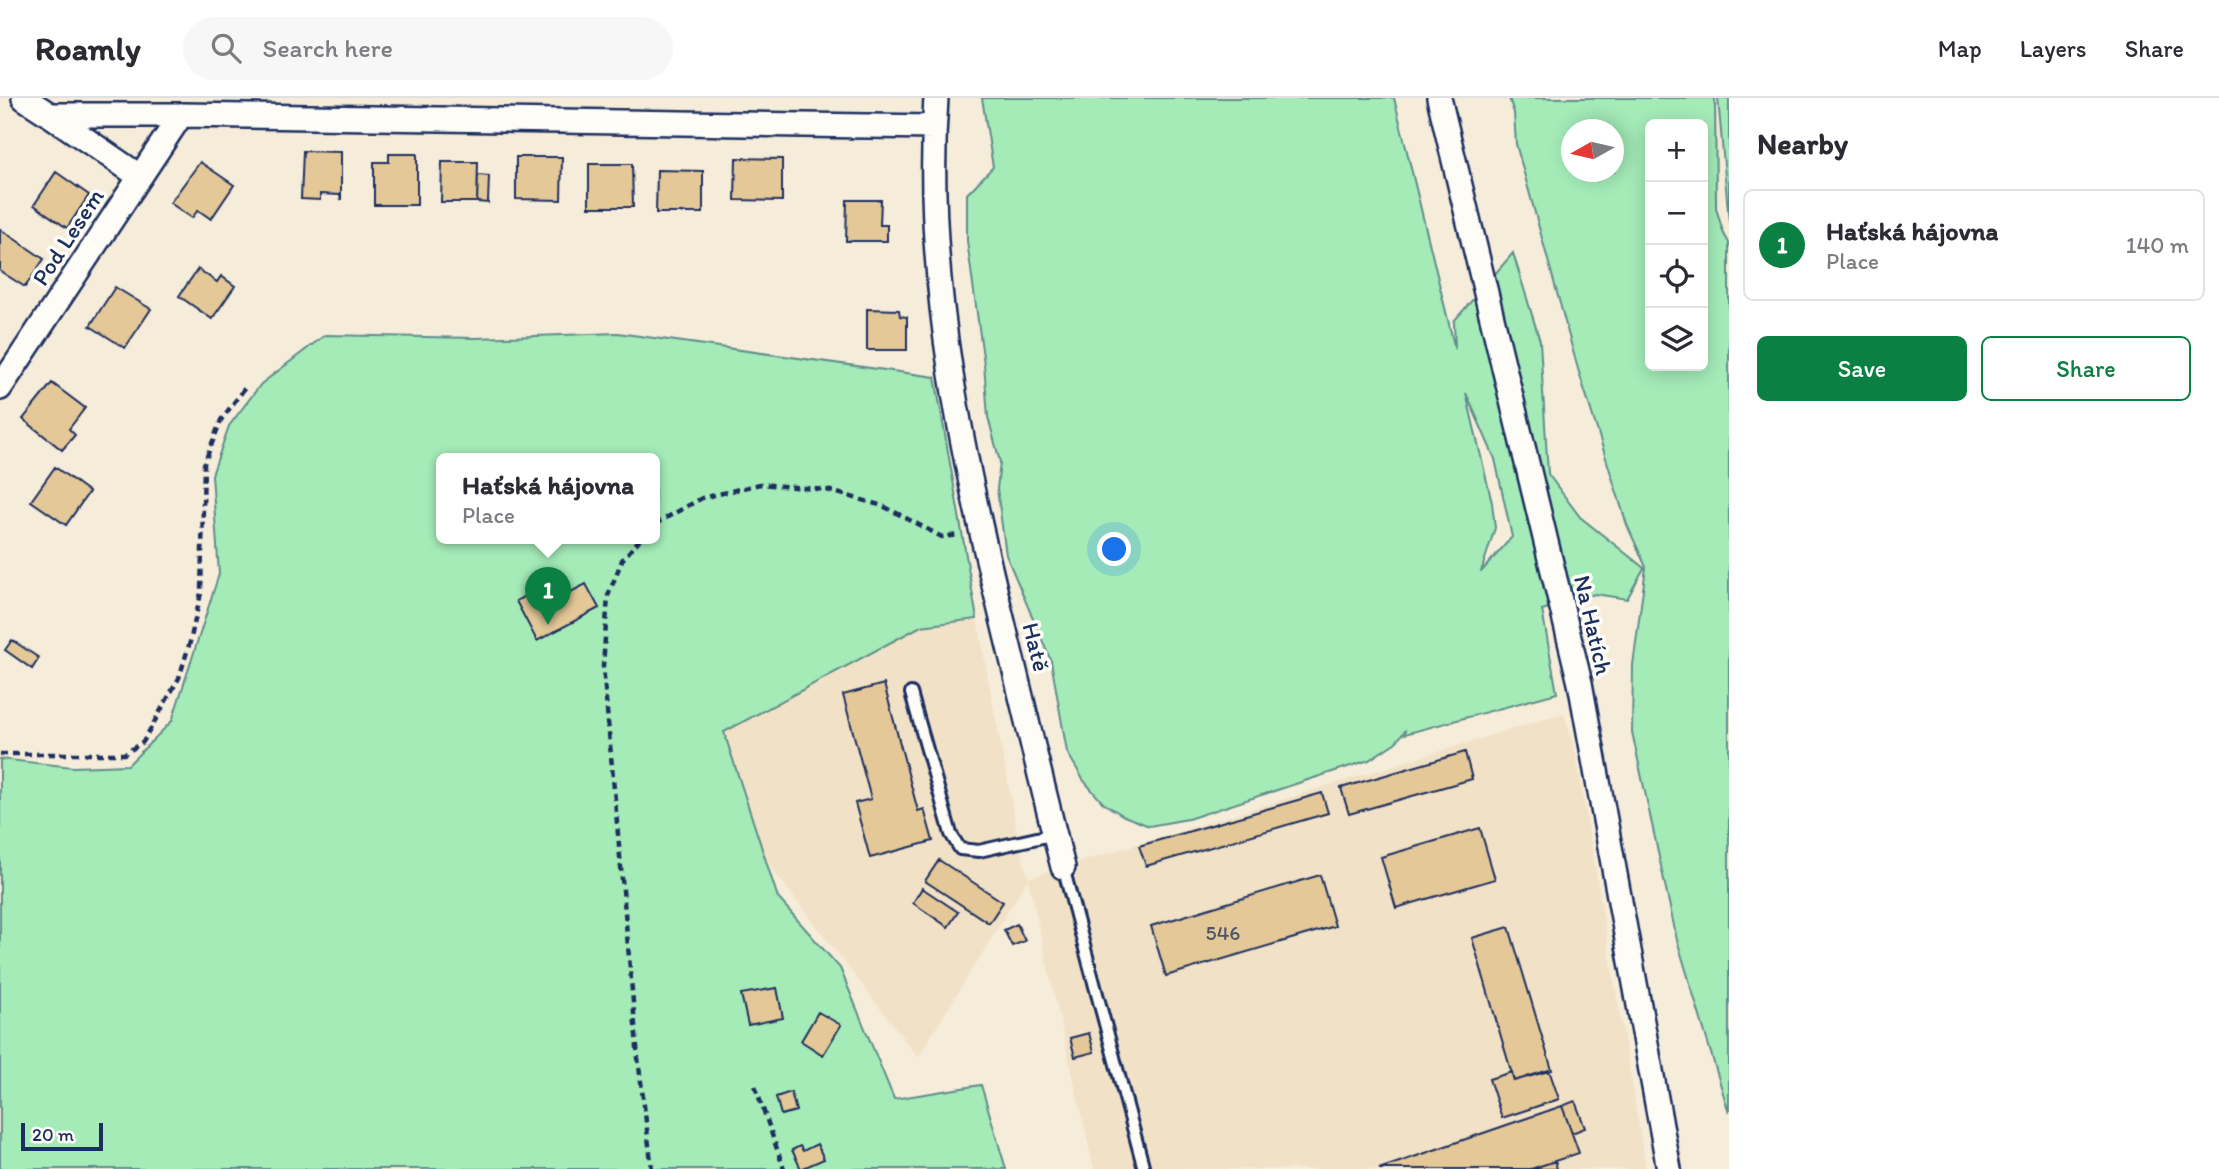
<!DOCTYPE html>
<meta charset="utf-8">
<style>
body{margin:0;font-family:Itim,sans-serif;background:#f7f7f7;color:#2b2b33}
.controls{position:absolute;right:21px;top:21px;display:grid;overflow:hidden;border-radius:10px;box-shadow:0 4px 18px #0003}
.controls button{width:63px;height:63px;display:grid;place-items:center;padding:0;border:0;border-bottom:2px solid #e1e1e2;background:#fff;color:#2b2b33;font:35px sans-serif}
.compass{position:absolute;left:1561px;top:21px;width:63px;height:63px;border-radius:50%;background:#fff;box-shadow:0 4px 18px #0003;rotate:262deg}
.scale{position:absolute;left:21px;bottom:18px;width:82px;box-sizing:border-box;padding-left:7px;border:4px solid #1b2f5e;border-top:0;font-size:19px;line-height:24px;white-space:nowrap;color:#1b2f5e;-webkit-text-stroke:5px #fdfcf7;paint-order:stroke}
.you{position:absolute;left:1115px;top:452px;width:24px;height:24px;margin:-18px;border:5px solid #fff;border-radius:50%;background:#1a73e8;box-shadow:0 0 0 10px #1a73e833}
.badge{display:grid;place-items:center;width:46px;height:46px;border-radius:50%;background:#0b8043;color:#fff;font-size:23px;font-weight:700}
.pin{position:absolute;translate:-50% -58px;filter:drop-shadow(0 2px 4px #0008)}
.pin::after{content:'';position:absolute;top:37px;width:24px;height:21px;background:inherit;clip-path:polygon(0 0,100% 0,50% 100%)}
.popup{position:absolute;left:436px;top:355px;width:224px;height:91px;box-sizing:border-box;display:grid;place-content:center;border-radius:10px;background:#fff;filter:drop-shadow(0 2px 5px #0005);font-size:23px;white-space:nowrap;color:#7c7c81}
.popup b{font-size:26px;color:#2b2b33}
.popup::after{content:'';position:absolute;left:50%;top:100%;margin-left:-14px;border:14px solid transparent;border-top-color:#fff}
.list{margin:0;padding:0;list-style:none}
h2{display:flex;justify-content:space-between;align-items:center;height:91px;margin:0;padding:0 28px;font-size:30px}
h2 small{font-size:23px;font-weight:400;color:#7c7c81}
.list li{display:grid;grid-template-columns:46px 1fr auto;gap:21px;align-items:center;box-sizing:border-box;height:112px;margin:0 14px 14px;padding:0 14px;border:2px solid #e1e1e2;border-radius:10px}
.list b{display:block;font-size:26px;white-space:nowrap}
.list p{margin:0;font-size:23px;white-space:nowrap;color:#7c7c81}
.list em{font-size:23px;font-style:normal;color:#7c7c81}
.actions{display:flex;gap:14px;padding:21px 28px}
.actions a{flex:1;padding:16px 0;border:2px solid #0b8043;border-radius:10px;text-align:center;font-size:24px;color:#0b8043}
.actions .main{background:#0b8043;color:#fff}
.icon{flex:none;width:38px;height:38px;fill:none;stroke:currentColor;stroke-width:2;stroke-linecap:round;stroke-linejoin:round}
.map{position:relative;flex:none;width:1729px;height:1071px;overflow:hidden}
header{display:flex;align-items:center;gap:42px;box-sizing:border-box;height:98px;padding:0 35px;background:#fff;border-bottom:2px solid #e1e1e2}
header strong{font-size:33px}
nav{display:flex;gap:38px;margin-inline-start:auto;font-size:24px}
.search{width:490px;height:63px;background:#f7f7f7;display:flex;align-items:center;gap:18px;box-sizing:border-box;padding:0 24px;border-radius:38px;color:#7c7c81;font-size:26px}
main{display:flex}
aside{flex:1;background:#fff}
.map>svg:first-child{display:block}
.built{fill:#f1e1c6}
.green{fill:#a4ebb8;stroke:#608d8b;stroke-width:2;fill-rule:evenodd}
.building{fill:#e4c898;stroke:#1b2f5e;stroke-width:2}
.lines{fill:none;stroke-linecap:round;stroke-linejoin:round}
.lane-casing{stroke:#1b2f5e;stroke-width:16}
.street-casing{stroke:#1b2f5e;stroke-width:28}
.path{stroke:#1b2f5e;stroke-width:4.5;stroke-dasharray:7 5;stroke-linecap:butt}
.lane{stroke:#fdfcf7;stroke-width:10}
.street{stroke:#fdfcf7;stroke-width:23}
.labels{text-anchor:middle;stroke-width:7;stroke-linejoin:round;paint-order:stroke}
.number-label{font-size:21px;fill:#4d556c}
.street-label{font-size:24px;fill:#1b2f5e;stroke:#fdfcf7}
</style>
<header>
<strong>Roamly</strong>
<div class="search"><svg class="icon" aria-label="search" viewBox="0 0 24 24"><circle cx="10" cy="10" r="6"/><path d="M15 15l6 6"/></svg>Search here</div>
<nav><a>Map</a><a>Layers</a><a>Share</a></nav>
</header>
<main>
<div class="map">
<svg width="1729" height="1071" viewBox="0 0 1729 1071">
<rect width="100%" height="100%" fill="#f6ecda"/>
<filter id="ink" filterUnits="userSpaceOnUse"><feTurbulence type="fractalNoise" baseFrequency=".0143" numOctaves="2"/><feDisplacementMap in="SourceGraphic" scale="14" xChannelSelector="R" yChannelSelector="G"/><feConvolveMatrix kernelMatrix="1 2 1 2 8 2 1 2 1" color-interpolation-filters="sRGB"/></filter>
<g filter="url(#ink)">
<path class="built" d="M 977,521 L 1019,744 L 1028,780 L 1564,615 L 1576,657 L 1646,1071 L 1094,1071 L 1028,781 L 918,959 L 766,763 L 724,633 L 921,528 Z"/>
<path class="green" d="M 982,0 L 1394,0 L 1455,251 L 1454,223 L 1513,155 L 1540,243 L 1548,376 L 1580,419 L 1644,470 L 1627,501 L 1595,496 L 1542,512 L 1557,595 L 1405,636 L 1405,633 L 1396,644 L 1369,662 L 1188,721 L 1149,728 L 1124,718 L 1103,705 L 1084,683 L 1067,654 L 1051,563 L 1006,457 L 997,391 L 1000,364 L 988,319 L 984,266 L 967,143 L 967,96 L 993,69 ZM 1466,295 L 1495,361 L 1512,439 L 1481,474 L 1495,430 L 1492,405 Z
M 1509,0 L 1715,0 L 1716,110 L 1723,134 L 1729,145 L 1729,1015 L 1677,842 L 1632,634 L 1633,567 L 1646,469 L 1627,427 L 1578,271 L 1516,46 L 1514,15 ZM 1650,26 L 1703,26 L 1703,268 L 1650,268 ZM 1572,32 L 1614,32 L 1614,74 L 1572,74 Z
M 1718,0 L 1729,0 L 1729,124 Z
M 618,235 L 935,279 L 977,521 L 921,528 L 724,634 L 778,800 L 840,870 L 894,1001 L 981,987 L 1006,1071 L 0,1071 L 0,661 L 73,669 L 128,667 L 172,623 L 219,476 L 212,377 L 229,328 L 261,286 L 325,237 L 476,240 ZM 441,361 L 655,361 L 655,441 L 441,441 Z"/>
<path class="building" d="M 303,53 L 341,54 L 341,102 L 340,97 L 320,96 L 320,102 L 301,101 Z
M 389,56 L 417,56 L 417,107 L 374,107 L 374,64 L 389,64 Z
M 516,59 L 562,59 L 561,102 L 516,101 Z
M 736,60 L 782,61 L 782,103 L 735,102 Z
M 200,64 L 234,87 L 211,121 L 198,112 L 192,120 L 170,105 Z
M 442,64 L 478,64 L 477,104 L 441,104 Z
M 589,66 L 632,66 L 633,109 L 589,109 Z
M 657,72 L 703,73 L 703,115 L 656,115 Z
M 56,74 L 89,97 L 67,130 L 34,107 Z
M 478,77 L 489,78 L 488,105 L 477,104 Z
M 847,102 L 881,102 L 880,127 L 887,127 L 887,143 L 846,143 Z
M 0,131 L 44,161 L 25,189 L 0,173 Z
M 198,171 L 217,184 L 221,178 L 235,188 L 212,221 L 179,198 Z
M 115,189 L 151,211 L 125,250 L 90,228 Z
M 867,211 L 899,212 L 900,218 L 907,219 L 907,252 L 867,252 Z
M 52,285 L 85,310 L 69,331 L 75,337 L 62,352 L 23,321 Z
M 55,369 L 89,394 L 66,427 L 31,403 Z
M 556,481 L 565,497 L 586,486 L 599,510 L 537,543 L 516,503 Z
M 12,542 L 39,560 L 32,571 L 5,552 Z
M 884,586 L 918,713 L 924,711 L 933,743 L 870,760 L 855,705 L 871,701 L 843,597 Z
M 1465,654 L 1472,681 L 1349,716 L 1341,690 Z
M 1322,695 L 1328,715 L 1146,768 L 1139,748 Z
M 1480,730 L 1495,781 L 1396,810 L 1381,759 Z
M 939,762 L 1003,804 L 989,825 L 925,783 Z
M 1320,777 L 1335,828 L 1166,878 L 1151,828 Z
M 922,790 L 958,814 L 948,829 L 913,805 Z
M 1017,826 L 1025,843 L 1012,848 L 1004,832 Z
M 1509,829 L 1552,972 L 1514,983 L 1472,840 Z
M 777,890 L 783,920 L 748,927 L 741,896 Z
M 818,914 L 841,927 L 823,957 L 801,943 Z
M 1089,935 L 1094,954 L 1075,959 L 1070,940 Z
M 1549,972 L 1559,1001 L 1502,1020 L 1489,981 L 1512,974 L 1514,983 Z
M 791,994 L 796,1013 L 781,1017 L 776,999 Z
M 1575,1003 L 1585,1030 L 1572,1035 L 1562,1008 Z
M 1562,1008 L 1579,1055 L 1531,1071 L 1379,1071 Z
M 817,1046 L 824,1061 L 801,1071 L 792,1052 L 800,1048 L 803,1053 Z
M 1555,1063 L 1557,1071 L 1531,1071 Z"/>
<g class="lines">
<g class="lane-casing">
<path id="lane" d="M 911,595 L 951,736 L 960,751 L 979,753 L 1055,736
M 1063,769 L 1144,1071"/>
</g>
<g class="street-casing">
<path id="street" d="M 24,0 L 50,17 L 181,17 L 934,29
M 936,0 C 923,186 965,370 1009,549 C 1027,622 1044,696 1063,769
M 1439,0 L 1580,585 L 1669,1071
M 50,17 L 139,78
M 0,290 L 181,17"/>
</g>
<path class="path" d="M 655,426 L 702,400 L 760,386 L 827,392 L 883,408 L 942,439 L 959,437
M 640,441 L 622,462 L 608,498 L 603,568 L 638,960 L 652,1071
M 0,656 L 124,656 L 143,644 L 179,580 L 190,544 L 201,495 L 204,366 L 221,322 L 247,287
M 755,988 L 784,1071"/>
<use href="#lane" class="lane"/>
<use href="#street" class="street"/>
</g>
</g>
<g class="labels">
<g class="number-label">
<text x="1223" y="842">546</text>
</g>
<g class="street-label">
<text transform="translate(68 139) rotate(-57)" y="8">Pod Lesem</text>
<text transform="translate(1593 527) rotate(77)" y="8">Na Hatích</text>
<text transform="translate(1036 549) rotate(76)" y="8">Hatě</text>
</g>
</g>
</svg>
<div class="controls">
<button>+</button>
<button>−</button>
<button><svg class="icon" aria-label="locate" viewBox="0 0 24 24"><circle cx="12" cy="12" r="6"/><path d="M12 2v4M12 18v4M2 12h4M18 12h4"/></svg></button>
<button><svg class="icon" aria-label="layers" viewBox="0 0 24 24"><path d="M12 4l9 5-9 5-9-5zM3 14l9 5 9-5"/></svg></button>
</div>
<svg class="compass" viewBox="-18 -18 36 36"><path d="M0-13l5 13h-10z" fill="#e53935"/><path d="M0 13l5-13h-10z" fill="#7c7c81"/></svg>
<div class="scale">20 m</div>
<div class="you"></div>
<div class="pin badge" style="left:548px;top:527px">1</div>
<div class="popup"><b>Haťská hájovna</b>Place</div>
</div>
<aside>
<h2>Nearby<small></small></h2>
<ul class="list">
<li><span class="badge">1</span><div><b>Haťská hájovna</b><p>Place</p></div><em>140 m</em></li>
</ul>
<div class="actions"><a class="main">Save</a><a>Share</a></div>
</aside>
</main>
